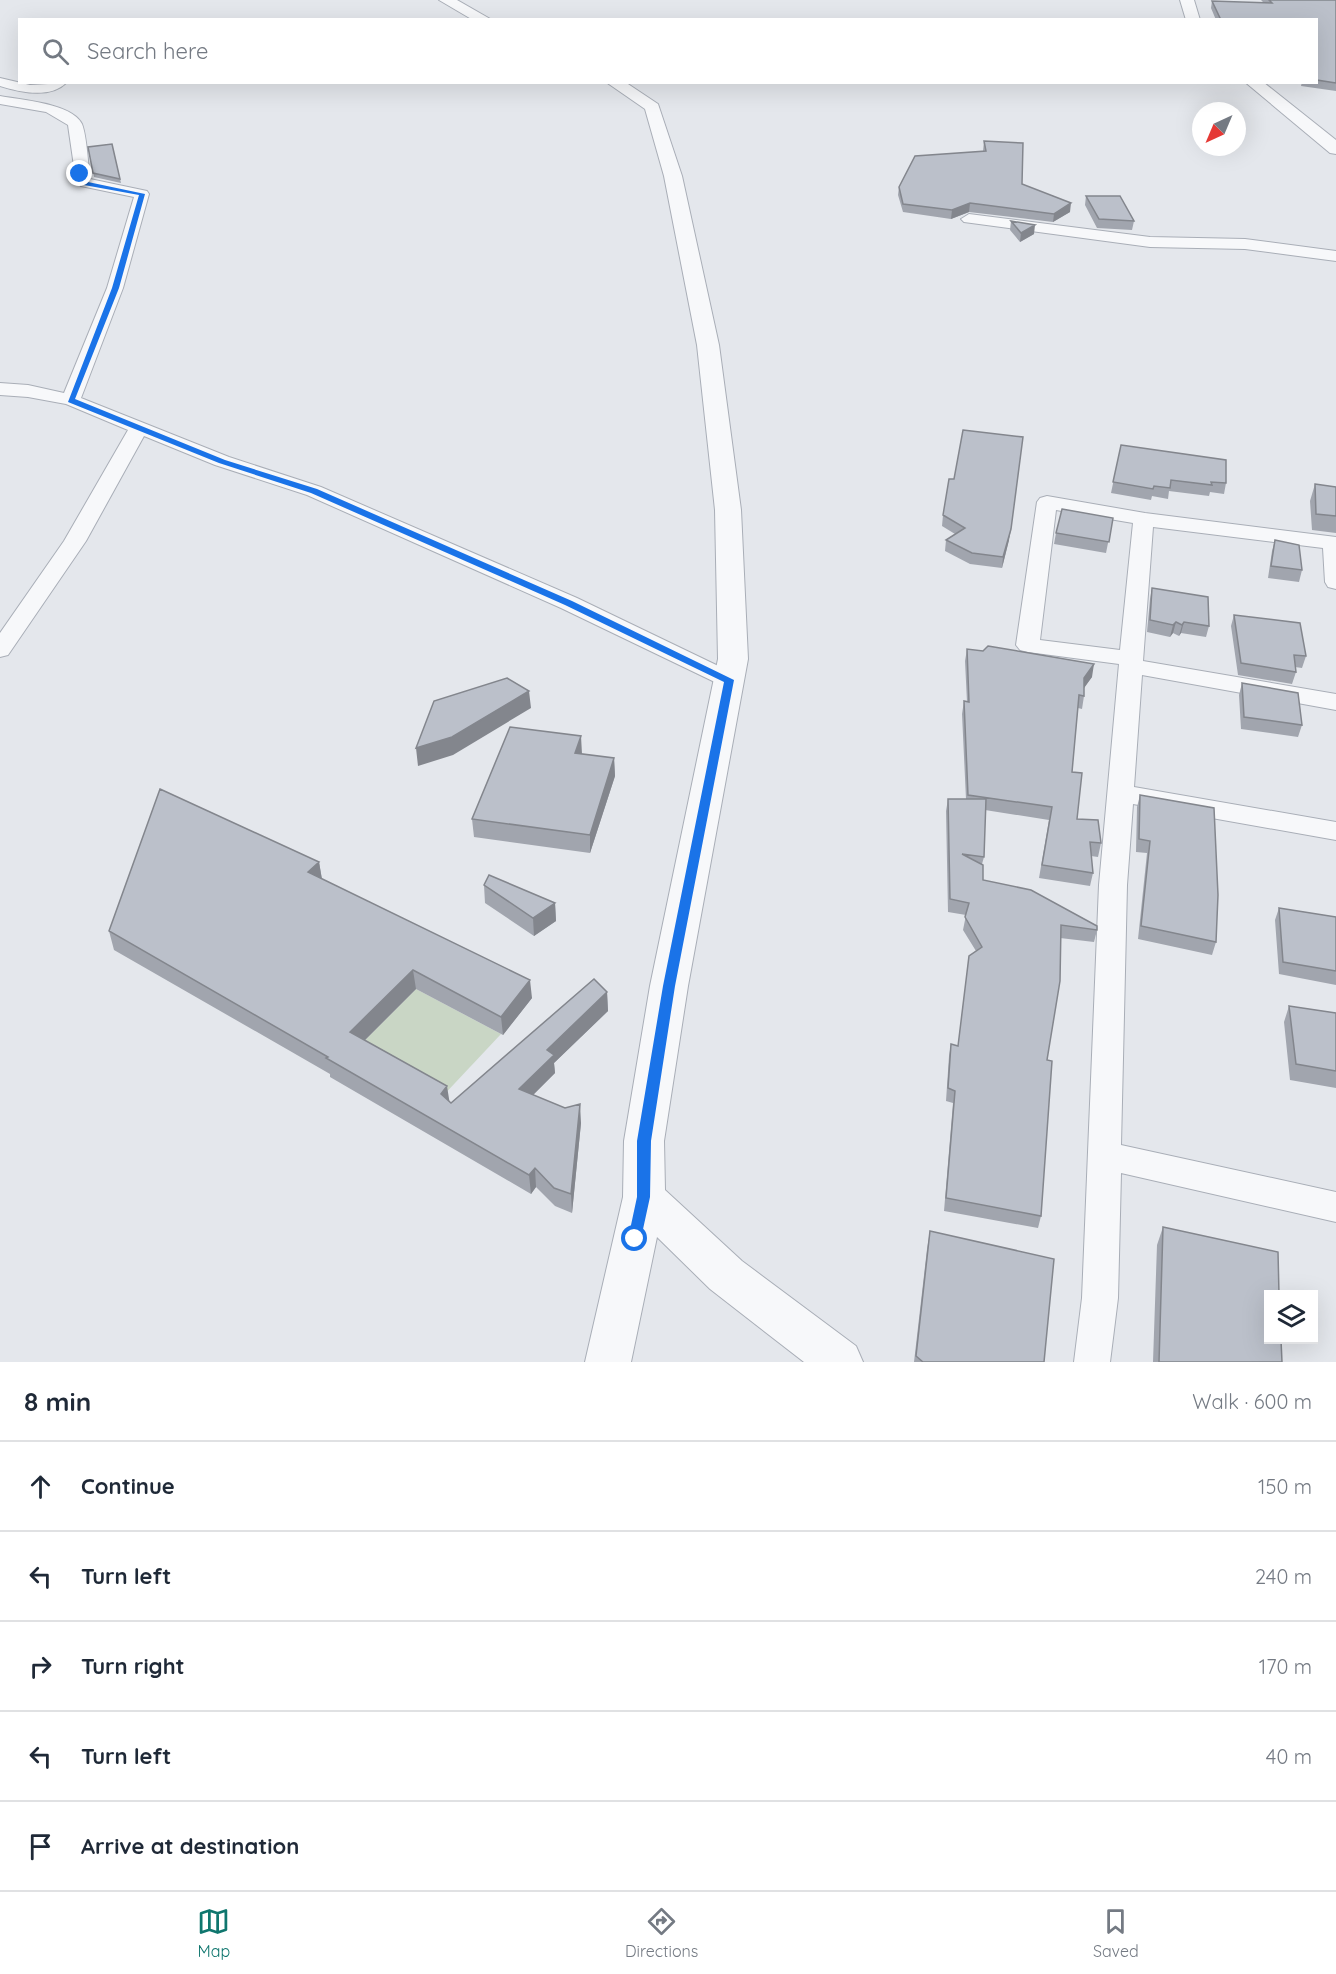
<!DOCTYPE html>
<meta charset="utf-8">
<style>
body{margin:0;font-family:Quicksand,sans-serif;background:#f6f6f7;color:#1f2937}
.controls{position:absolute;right:18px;bottom:18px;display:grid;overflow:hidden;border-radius:0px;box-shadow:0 6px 24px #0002}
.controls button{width:54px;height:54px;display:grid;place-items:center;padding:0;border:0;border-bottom:2px solid #e0e1e3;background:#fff;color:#1f2937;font:30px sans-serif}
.compass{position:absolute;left:1192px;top:102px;width:54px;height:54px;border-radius:50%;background:#fff;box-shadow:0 6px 24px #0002;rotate:224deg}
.stop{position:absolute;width:18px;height:18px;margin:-14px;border:4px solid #1a73e8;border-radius:50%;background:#fff}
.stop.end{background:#1a73e8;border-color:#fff;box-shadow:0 2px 6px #0008}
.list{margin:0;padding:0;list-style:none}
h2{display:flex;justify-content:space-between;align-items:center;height:78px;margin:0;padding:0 24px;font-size:26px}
h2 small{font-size:20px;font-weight:400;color:#747a83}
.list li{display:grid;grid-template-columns:39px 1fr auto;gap:18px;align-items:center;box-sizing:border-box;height:90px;padding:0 24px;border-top:2px solid #e0e1e3}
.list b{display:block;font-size:22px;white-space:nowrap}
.list em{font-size:20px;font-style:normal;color:#747a83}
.icon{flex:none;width:33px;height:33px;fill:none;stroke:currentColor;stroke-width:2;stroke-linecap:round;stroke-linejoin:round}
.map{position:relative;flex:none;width:1336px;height:1362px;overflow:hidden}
.search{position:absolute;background:#fff;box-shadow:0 6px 24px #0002;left:18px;right:18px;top:18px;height:66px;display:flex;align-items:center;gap:15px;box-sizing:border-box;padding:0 21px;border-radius:0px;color:#747a83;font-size:22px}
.sheet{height:528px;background:#fff}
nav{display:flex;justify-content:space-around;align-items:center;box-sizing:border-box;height:84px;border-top:2px solid #e0e1e3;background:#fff;font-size:16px;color:#747a83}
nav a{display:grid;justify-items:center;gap:3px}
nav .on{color:#0f766e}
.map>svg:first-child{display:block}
.green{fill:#c9d6c5}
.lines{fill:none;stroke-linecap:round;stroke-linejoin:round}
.minor-casing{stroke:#a9aeb7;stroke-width:2}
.tertiary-casing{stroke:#a9aeb7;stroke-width:2}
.minor{fill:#f7f8fa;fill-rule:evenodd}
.tertiary{fill:#f7f8fa;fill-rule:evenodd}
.wall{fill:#a1a5ae}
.shaded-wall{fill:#83868d}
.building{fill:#bbc0ca;stroke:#83868d;stroke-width:1.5}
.route{fill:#1a73e8}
</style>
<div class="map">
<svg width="1336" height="1362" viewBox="0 0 1336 1362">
<rect width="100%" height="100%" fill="#e4e7ec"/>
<path class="green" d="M 416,989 L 501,1034 L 440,1099 L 354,1051 Z"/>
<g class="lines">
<g class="minor-casing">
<path id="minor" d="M 0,78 L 30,85 L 66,83 C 50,99 19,92 0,86 Z
M 0,96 C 20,100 72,103 82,124 C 87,137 88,164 90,179 L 147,191 L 149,194 L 123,288 L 81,398 L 229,457 L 321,487 L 577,598 L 737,675 L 741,680 L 737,685 L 729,687 L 721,685 L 561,608 L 307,495 L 215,465 L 144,436 L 86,541 L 8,655 L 0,657 L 0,633 L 64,541 L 128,430 L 66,404 L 28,397 L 0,395 L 0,383 L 28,385 L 64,393 L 107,288 L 134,197 L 81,186 L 76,180 L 68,125 L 46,112 L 0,104 Z
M 969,214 L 1150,237 L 1245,239 L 1336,251 L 1336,261 L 1245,249 L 1150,247 L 964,222 L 961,219 Z
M 1047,496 L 1145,513 L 1336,537 L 1336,589 L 1328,587 L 1325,582 L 1323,548 L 1153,527 L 1143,661 L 1336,694 L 1336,710 L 1142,675 L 1134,787 L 1336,822 L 1336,840 L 1133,804 L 1127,885 L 1121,1145 L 1336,1192 L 1336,1222 L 1121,1173 L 1118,1298 L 1110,1362 L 1074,1362 L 1082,1298 L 1099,885 L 1119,664 L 1028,652 L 1020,650 L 1016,645 L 1037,502 L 1040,498 ZM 1056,510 L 1133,523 L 1120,650 L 1040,640 Z"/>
</g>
<g class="tertiary-casing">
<path id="tertiary" d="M 439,0 L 457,0 L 492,20 L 473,20 Z
M 1180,0 L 1194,0 L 1200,20 L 1186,20 Z
M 606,82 L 625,82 L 658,104 L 682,176 L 719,345 L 741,510 L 748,659 L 688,986 L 664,1141 L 665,1190 L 742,1261 L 856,1346 L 863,1362 L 804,1362 L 710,1289 L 657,1237 L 631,1362 L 585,1362 L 623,1197 L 624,1141 L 650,986 L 718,659 L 715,510 L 697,345 L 664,176 L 645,109 Z
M 1245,82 L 1263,82 L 1336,140 L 1336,154 L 1330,153 Z"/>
</g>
<use href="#minor" class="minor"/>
<use href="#tertiary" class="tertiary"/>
</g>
<path class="wall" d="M 1261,0 L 1336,0 L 1336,91 L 1301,86 L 1302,82 L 1317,82 L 1317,20 L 1216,20 L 1211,8 L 1212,1 L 1264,3 Z
M 984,141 L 1022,184 L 1070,212 L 1053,222 L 969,212 L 951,219 L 903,212 L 898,195 L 899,187 L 983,151 Z
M 112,144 L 121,183 L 94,177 L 88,147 Z
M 1086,196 L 1134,221 L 1132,230 L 1097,228 L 1085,205 Z
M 1011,221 L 1034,234 L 1020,242 L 1010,230 Z
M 1121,445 L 1226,483 L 1224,494 L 1210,492 L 1209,496 L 1169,491 L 1168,499 L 1152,496 L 1151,500 L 1111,493 Z
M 1315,484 L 1336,487 L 1336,533 L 1312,530 L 1310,501 Z
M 943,515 L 1009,540 L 1002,568 L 970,564 L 945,551 L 946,540 L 955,534 L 942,526 Z
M 1113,518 L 1106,553 L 1054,544 L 1056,533 Z
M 1275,540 L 1302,570 L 1299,582 L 1268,578 L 1272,551 Z
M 1152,588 L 1209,626 L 1206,637 L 1181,633 L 1179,636 L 1173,633 L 1170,637 L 1147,632 L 1150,599 Z
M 1234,615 L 1306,656 L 1302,668 L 1295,667 L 1296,672 L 1292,684 L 1238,675 L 1231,626 Z
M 967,649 L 1092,677 L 1084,687 L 1084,696 L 1082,709 L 1078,708 L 1072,772 L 1077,819 L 1101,843 L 1098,857 L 1091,856 L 1093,873 L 1090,886 L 1039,878 L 1049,820 L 985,810 L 984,857 L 982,864 L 983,880 L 1097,930 L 1094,942 L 1060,938 L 1047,1060 L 1041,1216 L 1038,1228 L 944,1211 L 953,1103 L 946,1101 L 949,1056 L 951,1044 L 958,1046 L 969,956 L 976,951 L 963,930 L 966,915 L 948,912 L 946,811 L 948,799 L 966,799 L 962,714 L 964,701 L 967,702 L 965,661 Z
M 1242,683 L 1302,725 L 1298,737 L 1241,729 L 1239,695 Z
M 582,754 L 614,758 L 615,776 L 590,853 L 474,837 L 472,819 Z
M 1140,795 L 1216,942 L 1212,955 L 1138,939 L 1147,853 L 1136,852 L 1137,807 Z
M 319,862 L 322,879 L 532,998 L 503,1035 L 416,989 L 365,1040 L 451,1103 L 607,992 L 608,1011 L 554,1063 L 555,1073 L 533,1095 L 581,1123 L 572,1213 L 555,1206 L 536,1187 L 531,1194 L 330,1077 L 330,1074 L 114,950 L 109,931 Z
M 484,885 L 555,903 L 556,921 L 534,936 L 485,903 Z
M 1279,908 L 1336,917 L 1336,985 L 1279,974 L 1275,920 Z
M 1289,1006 L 1336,1013 L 1336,1088 L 1290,1080 L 1284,1022 Z
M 1163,1227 L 1282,1362 L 1153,1362 L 1157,1245 Z
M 930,1231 L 1044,1362 L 914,1362 L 927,1249 Z"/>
<path class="shaded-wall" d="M 970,203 L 969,212 L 951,219 L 952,210 Z
M 1071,203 L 1070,212 L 1053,222 L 1054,214 Z
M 1035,225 L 1034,234 L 1020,242 L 1021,233 Z
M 1011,529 L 1009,540 L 1002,568 L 1003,557 Z
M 1176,622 L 1173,633 L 1170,637 L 1173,625 Z
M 1184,622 L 1181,633 L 1179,636 L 1182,625 Z
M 1094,664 L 1092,677 L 1082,691 L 1084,678 Z
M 529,691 L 531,708 L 453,755 L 418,766 L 416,748 Z
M 581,736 L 582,754 L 575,753 Z
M 614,758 L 615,776 L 590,853 L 590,835 Z
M 319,862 L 322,880 L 308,872 Z
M 555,903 L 556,921 L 534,936 L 533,918 Z
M 413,970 L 416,989 L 354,1051 L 350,1032 Z
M 530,980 L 532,998 L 503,1035 L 501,1017 Z
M 607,992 L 608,1011 L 554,1063 L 555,1073 L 520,1108 L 519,1089 L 547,1050 Z
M 447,1086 L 450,1105 L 441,1094 Z
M 580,1104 L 581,1123 L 572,1213 L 571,1194 Z
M 535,1168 L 536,1187 L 531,1194 L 529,1175 Z"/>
<path class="building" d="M 1269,0 L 1336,0 L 1336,83 L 1317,80 L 1317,20 L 1221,20 L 1212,1 L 1272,3 Z
M 984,141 L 1023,143 L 1022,184 L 1071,203 L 1054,214 L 970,203 L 952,210 L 903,204 L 899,187 L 915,156 L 986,151 Z
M 112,144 L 120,179 L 93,173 L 88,147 Z
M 1086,196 L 1120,196 L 1134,221 L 1099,219 Z
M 1011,221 L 1035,225 L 1021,233 Z
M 963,430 L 1023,437 L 1011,529 L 1003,557 L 972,553 L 946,540 L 965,528 L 943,515 L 949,479 L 954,479 Z
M 1121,445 L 1226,460 L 1226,483 L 1211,482 L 1212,485 L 1171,480 L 1170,488 L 1154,486 L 1153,489 L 1113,482 Z
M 1315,484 L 1336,487 L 1336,516 L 1316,514 Z
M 1062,509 L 1113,518 L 1109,542 L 1056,533 Z
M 1275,540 L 1299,545 L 1302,570 L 1271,566 Z
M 1152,588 L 1208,597 L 1209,626 L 1184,622 L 1182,625 L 1176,622 L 1173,625 L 1150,620 Z
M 1234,615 L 1300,623 L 1306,656 L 1294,655 L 1296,672 L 1241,663 Z
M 988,646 L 1094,664 L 1084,678 L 1084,696 L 1079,695 L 1072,772 L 1082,773 L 1077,819 L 1098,820 L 1101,843 L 1090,842 L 1093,873 L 1042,865 L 1052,807 L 968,795 L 964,701 L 969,702 L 967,649 L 983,651 Z
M 507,678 L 529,691 L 452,737 L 416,748 L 434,701 Z
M 1242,683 L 1298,693 L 1302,725 L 1244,717 Z
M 510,727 L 581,736 L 575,753 L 614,758 L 590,835 L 472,819 Z
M 160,789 L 319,862 L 308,872 L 530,980 L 501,1017 L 413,970 L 350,1032 L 447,1086 L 441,1094 L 451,1103 L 594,979 L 607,992 L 547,1050 L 554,1055 L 519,1089 L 565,1108 L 580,1104 L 571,1194 L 554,1188 L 535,1168 L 529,1175 L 326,1058 L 328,1057 L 109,931 Z
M 1140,795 L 1214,808 L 1218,895 L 1216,942 L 1141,926 L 1150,841 L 1139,839 Z
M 948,799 L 986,799 L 984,857 L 962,854 L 983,865 L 983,880 L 1031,890 L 1097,926 L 1097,930 L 1061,925 L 1060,981 L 1047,1060 L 1052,1061 L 1041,1216 L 946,1198 L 955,1091 L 948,1088 L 951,1044 L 958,1046 L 969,956 L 982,947 L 965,917 L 969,903 L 950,899 Z
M 489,875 L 555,903 L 533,918 L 484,885 Z
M 1279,908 L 1336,917 L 1336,971 L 1283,962 Z
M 1289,1006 L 1336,1013 L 1336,1071 L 1296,1064 Z
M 1163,1227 L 1278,1252 L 1279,1294 L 1269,1294 L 1269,1340 L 1281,1340 L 1282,1362 L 1159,1362 Z
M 930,1231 L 1054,1259 L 1044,1362 L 923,1362 L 916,1356 Z"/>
<path class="route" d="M 78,173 L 82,173 L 88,182 L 145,194 L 119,288 L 75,399 L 225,460 L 317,489 L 572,601 L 734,680 L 675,986 L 651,1141 L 650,1197 L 640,1243 L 635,1245 L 630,1243 L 628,1239 L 637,1197 L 637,1141 L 663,986 L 724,682 L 565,605 L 311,493 L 219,463 L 68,402 L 112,288 L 139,195 L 84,185 Z"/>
</svg>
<div class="controls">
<button><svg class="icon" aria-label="layers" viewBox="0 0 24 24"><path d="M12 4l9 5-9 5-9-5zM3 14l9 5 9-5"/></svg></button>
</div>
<svg class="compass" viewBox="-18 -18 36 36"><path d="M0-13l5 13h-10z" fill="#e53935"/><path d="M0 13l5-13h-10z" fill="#747a83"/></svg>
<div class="stop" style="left:635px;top:1239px"></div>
<div class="stop end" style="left:80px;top:174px"></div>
<div class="search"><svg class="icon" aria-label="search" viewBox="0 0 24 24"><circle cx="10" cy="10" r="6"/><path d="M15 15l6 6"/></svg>Search here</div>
</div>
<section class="sheet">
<h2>8 min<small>Walk · 600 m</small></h2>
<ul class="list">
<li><svg class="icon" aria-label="ahead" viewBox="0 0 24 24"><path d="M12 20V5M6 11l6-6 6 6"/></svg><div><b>Continue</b></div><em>150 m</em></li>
<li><svg class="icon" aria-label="left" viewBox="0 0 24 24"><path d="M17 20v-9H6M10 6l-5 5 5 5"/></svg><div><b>Turn left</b></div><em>240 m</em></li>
<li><svg class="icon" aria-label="right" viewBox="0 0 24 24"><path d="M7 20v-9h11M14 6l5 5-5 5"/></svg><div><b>Turn right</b></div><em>170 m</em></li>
<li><svg class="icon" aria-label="left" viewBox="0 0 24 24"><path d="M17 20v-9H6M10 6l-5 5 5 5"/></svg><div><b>Turn left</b></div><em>40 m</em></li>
<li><svg class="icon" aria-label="arrive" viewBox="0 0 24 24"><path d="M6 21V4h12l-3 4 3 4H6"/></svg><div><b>Arrive at destination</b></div></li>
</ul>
</section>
<nav>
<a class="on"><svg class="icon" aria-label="map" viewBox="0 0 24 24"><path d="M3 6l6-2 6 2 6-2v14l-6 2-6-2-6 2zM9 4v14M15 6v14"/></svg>Map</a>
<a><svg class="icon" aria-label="directions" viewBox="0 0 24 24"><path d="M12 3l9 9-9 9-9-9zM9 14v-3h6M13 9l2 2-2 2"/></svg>Directions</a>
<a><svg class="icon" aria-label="saved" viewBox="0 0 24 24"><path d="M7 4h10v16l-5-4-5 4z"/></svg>Saved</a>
</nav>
